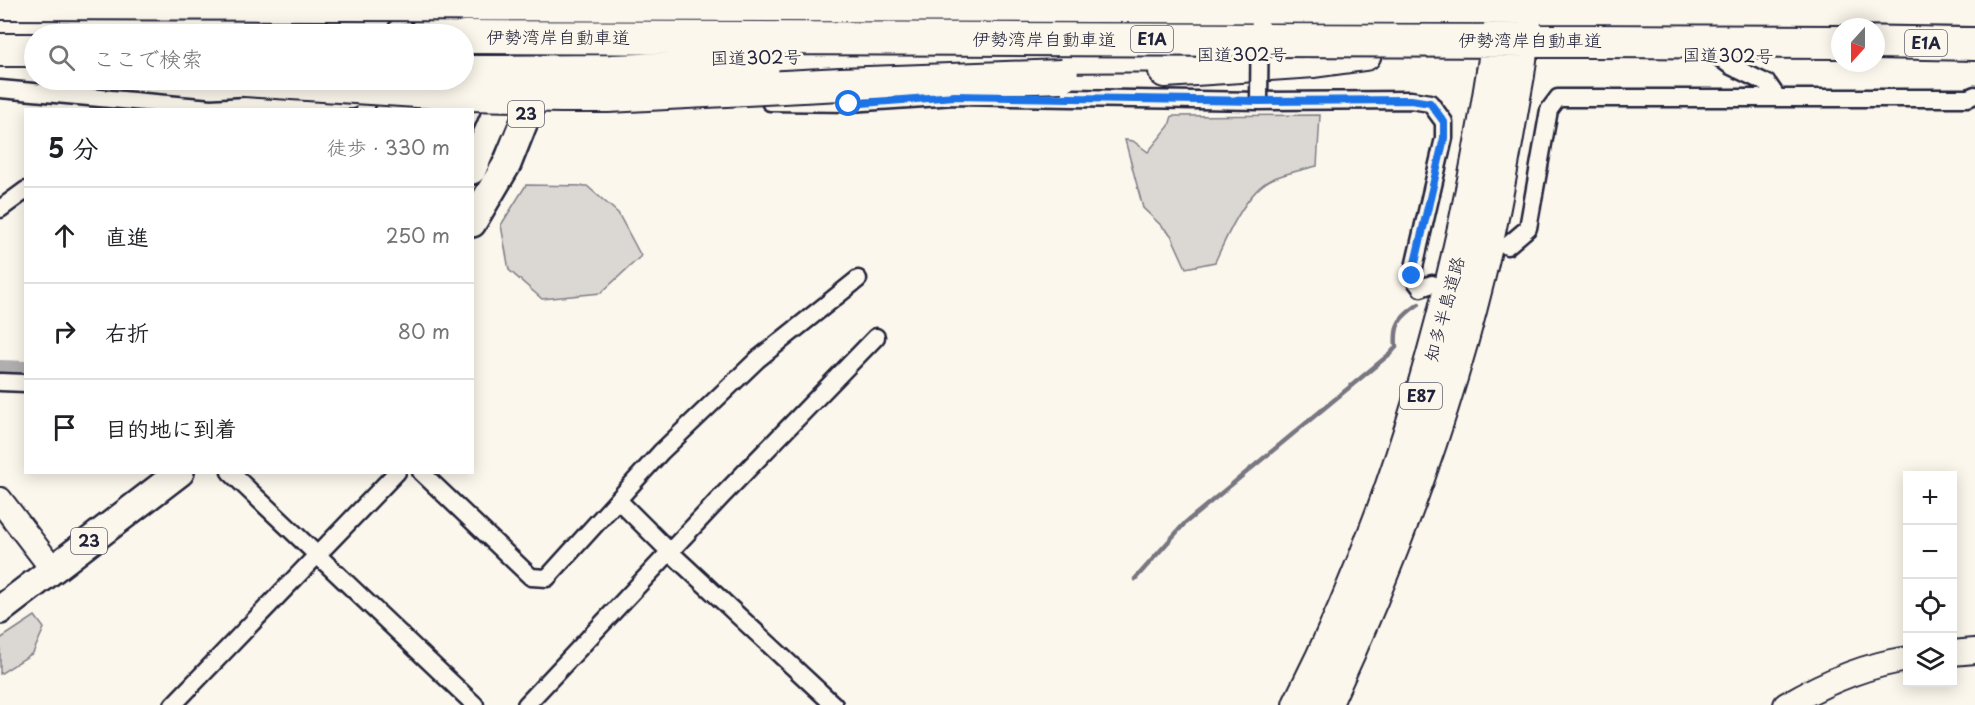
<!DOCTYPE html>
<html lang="ja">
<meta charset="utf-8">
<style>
body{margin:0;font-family:"Playpen Sans","Klee One",sans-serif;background:#f6f6f6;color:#202124}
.controls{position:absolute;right:18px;bottom:18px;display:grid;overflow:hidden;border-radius:0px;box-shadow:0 3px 15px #0003}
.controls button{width:54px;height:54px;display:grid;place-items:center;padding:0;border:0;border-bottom:2px solid #e0e0e0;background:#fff;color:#202124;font:30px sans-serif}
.compass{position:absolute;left:1831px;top:18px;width:54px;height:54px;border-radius:50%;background:#fff;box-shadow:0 3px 15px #0003;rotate:201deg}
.stop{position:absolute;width:18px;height:18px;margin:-14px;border:4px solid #1a73e8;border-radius:50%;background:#fff}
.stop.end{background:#1a73e8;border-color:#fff;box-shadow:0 2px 6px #0008}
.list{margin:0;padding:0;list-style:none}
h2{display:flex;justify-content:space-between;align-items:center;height:78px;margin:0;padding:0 24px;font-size:26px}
h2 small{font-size:20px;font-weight:400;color:#757577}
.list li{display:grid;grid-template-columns:39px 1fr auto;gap:18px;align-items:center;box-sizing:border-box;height:96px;padding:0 24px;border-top:2px solid #e0e0e0}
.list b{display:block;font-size:22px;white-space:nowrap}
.list em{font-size:20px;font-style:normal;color:#757577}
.icon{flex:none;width:33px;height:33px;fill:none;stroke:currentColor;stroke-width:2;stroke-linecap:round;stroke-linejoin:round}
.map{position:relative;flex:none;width:1975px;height:705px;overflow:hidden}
.search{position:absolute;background:#fff;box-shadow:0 3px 15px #0003;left:24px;top:24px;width:450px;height:66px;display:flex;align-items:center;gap:15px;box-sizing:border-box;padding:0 21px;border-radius:33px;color:#757577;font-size:22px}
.panel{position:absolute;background:#fff;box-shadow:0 3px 15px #0003;left:24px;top:108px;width:450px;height:366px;border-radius:0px}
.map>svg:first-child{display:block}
.green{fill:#dbd8d3;stroke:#7e7d87;stroke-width:1.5}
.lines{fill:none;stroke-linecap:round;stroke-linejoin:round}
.stream{stroke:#787681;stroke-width:4.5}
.river{stroke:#b1aeb0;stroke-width:28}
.street-casing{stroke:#22223b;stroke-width:21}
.secondary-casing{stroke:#22223b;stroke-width:28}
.primary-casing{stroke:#22223b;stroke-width:32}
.highway-casing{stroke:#22223b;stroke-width:36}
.street{stroke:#fbf7ec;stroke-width:16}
.secondary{stroke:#fbf7ec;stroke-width:24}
.primary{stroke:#fbf7ec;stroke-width:27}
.highway{stroke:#fbf7ec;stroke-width:32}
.street-bridge-casing{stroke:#22223b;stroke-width:21;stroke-linecap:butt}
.highway-bridge-casing{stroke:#22223b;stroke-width:36;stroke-linecap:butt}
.street-bridge{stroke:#fbf7ec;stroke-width:16}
.highway-bridge{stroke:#fbf7ec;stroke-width:32}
.route{stroke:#1a73e8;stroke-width:8}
.labels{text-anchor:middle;stroke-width:6;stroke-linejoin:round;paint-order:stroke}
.shield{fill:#fbf7ec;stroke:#636270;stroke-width:1.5}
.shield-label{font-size:16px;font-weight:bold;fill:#22223b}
.street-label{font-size:18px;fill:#22223b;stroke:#fbf7ec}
</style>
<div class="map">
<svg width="1975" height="705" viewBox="0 0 1975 705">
<rect width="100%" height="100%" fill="#fbf7ec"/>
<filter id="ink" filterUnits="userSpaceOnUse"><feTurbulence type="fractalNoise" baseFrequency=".0167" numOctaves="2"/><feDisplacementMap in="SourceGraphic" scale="12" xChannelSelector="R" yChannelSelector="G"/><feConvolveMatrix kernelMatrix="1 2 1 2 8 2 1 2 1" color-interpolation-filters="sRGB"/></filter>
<g filter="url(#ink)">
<path class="green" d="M 1320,115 L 1317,166 C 1302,170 1286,173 1272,179 C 1246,191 1226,238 1215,262 L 1186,268 L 1171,235 L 1143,208 L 1125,140 L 1133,141 L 1148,152 L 1169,126 L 1172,116 Z
M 526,185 L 587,186 L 618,213 L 641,256 L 601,293 L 542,299 L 509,270 L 501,225 Z
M 35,616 L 44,628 L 33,653 L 0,674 L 0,639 Z"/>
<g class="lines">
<path class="stream" d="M 1135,579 L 1185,523 L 1391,353 L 1396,347 C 1394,323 1400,317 1419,304"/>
<path class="river" d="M 0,374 L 26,375"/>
<g class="street-casing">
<path id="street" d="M 394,34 L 414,1
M 1719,57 L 1731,66 L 1768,84 L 1777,97
M 0,89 L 211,108 L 352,100
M 770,102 L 849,103 L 955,96 L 1259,101 L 1411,100 L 1430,103 L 1444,122 L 1444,138 L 1412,276 L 1421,288 L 1432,284
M 365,110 L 373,83
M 0,209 L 26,190
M 1507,246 L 1528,228 L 1549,110 L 1558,98 L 1968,98 L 1975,95
M 0,382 L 26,383
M 230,472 L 475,705
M 421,472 L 531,577 L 547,578 L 661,452 L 758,359 L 858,279
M 619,501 L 670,552 L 834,705
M 173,705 L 397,472
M 526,705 L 722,496 L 876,337"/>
</g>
<g class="secondary-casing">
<path id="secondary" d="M 0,500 L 52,568
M 1952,653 L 1975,651
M 1786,705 C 1822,684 1866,665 1908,659"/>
</g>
<g class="primary-casing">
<path id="primary" d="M 472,170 L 545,0
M 472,223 L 507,164 L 565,18
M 0,610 L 180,472"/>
</g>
<g class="highway-casing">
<path id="highway" d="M 1876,42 L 1975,44
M 0,50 L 34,50
M 734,58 L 1192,55
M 1165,71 L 1314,61 L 1365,54
M 1299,705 C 1400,506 1459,292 1493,72
M 1325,705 C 1394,556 1451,401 1487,241 C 1499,186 1508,130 1518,75"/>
</g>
<use href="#street" class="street"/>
<use href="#secondary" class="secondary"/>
<use href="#primary" class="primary"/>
<use href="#highway" class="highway"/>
<g class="street-bridge-casing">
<path id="street-bridge" d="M 1259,101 L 1260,1"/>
</g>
<g class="highway-bridge-casing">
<path id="highway-bridge" d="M 0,3 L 1850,8 L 1975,10
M 464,37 L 1840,42
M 464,72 L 612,71 L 763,66
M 1493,72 L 1501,20
M 1518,75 L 1525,22
M 245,80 L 465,94 L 561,96 L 608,96 L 841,84 L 1062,76"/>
</g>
<use href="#street-bridge" class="street-bridge"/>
<use href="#highway-bridge" class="highway-bridge"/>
</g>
</g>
<g class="lines" filter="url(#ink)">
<path class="route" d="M 849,104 L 955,96 L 1259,101 L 1411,100 L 1430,103 L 1444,122 L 1444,138 L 1412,276"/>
</g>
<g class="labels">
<g class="shield">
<rect x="1131" y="26" width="42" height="26" rx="4.5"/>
<rect x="1905" y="30" width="42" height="26" rx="4.5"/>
<rect x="508" y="101" width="36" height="26" rx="4.5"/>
<rect x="1400" y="383" width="42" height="26" rx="4.5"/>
<rect x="71" y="528" width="36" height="26" rx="4.5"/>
</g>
<g class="shield-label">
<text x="1152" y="45">E1A</text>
<text x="1926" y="49">E1A</text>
<text x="526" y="120">23</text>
<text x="1421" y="402">E87</text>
<text x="89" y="547">23</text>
</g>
<g class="street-label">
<text x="558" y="44">伊勢湾岸自動車道</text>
<text x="1044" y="46">伊勢湾岸自動車道</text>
<text x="1530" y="47">伊勢湾岸自動車道</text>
<text x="1242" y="61">国道302号</text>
<text transform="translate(1728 56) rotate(1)" y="6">国道302号</text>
<text transform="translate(756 58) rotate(-1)" y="6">国道302号</text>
<text transform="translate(1445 309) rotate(-75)" y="6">知多半島道路</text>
</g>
</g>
</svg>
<div class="controls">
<button>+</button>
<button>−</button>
<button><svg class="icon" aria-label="locate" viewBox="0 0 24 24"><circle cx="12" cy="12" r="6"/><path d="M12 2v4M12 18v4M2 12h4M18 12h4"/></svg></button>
<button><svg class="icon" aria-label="layers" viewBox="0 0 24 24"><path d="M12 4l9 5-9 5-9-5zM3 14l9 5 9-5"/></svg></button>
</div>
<svg class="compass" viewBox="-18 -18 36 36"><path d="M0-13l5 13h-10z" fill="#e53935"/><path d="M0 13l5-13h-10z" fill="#757577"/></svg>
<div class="stop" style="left:849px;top:104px"></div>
<div class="stop end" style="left:1412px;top:276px"></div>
<div class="search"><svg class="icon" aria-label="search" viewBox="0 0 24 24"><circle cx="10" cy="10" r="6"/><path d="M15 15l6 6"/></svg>ここで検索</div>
<section class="panel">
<h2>5 分<small>徒歩 · 330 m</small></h2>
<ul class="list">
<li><svg class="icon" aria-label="ahead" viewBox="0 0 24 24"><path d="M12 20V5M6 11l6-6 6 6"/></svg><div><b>直進</b></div><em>250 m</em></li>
<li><svg class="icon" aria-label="right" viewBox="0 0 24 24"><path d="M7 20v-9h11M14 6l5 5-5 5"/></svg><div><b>右折</b></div><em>80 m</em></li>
<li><svg class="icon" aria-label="arrive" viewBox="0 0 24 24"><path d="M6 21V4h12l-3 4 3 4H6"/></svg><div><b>目的地に到着</b></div></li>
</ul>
</section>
</div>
